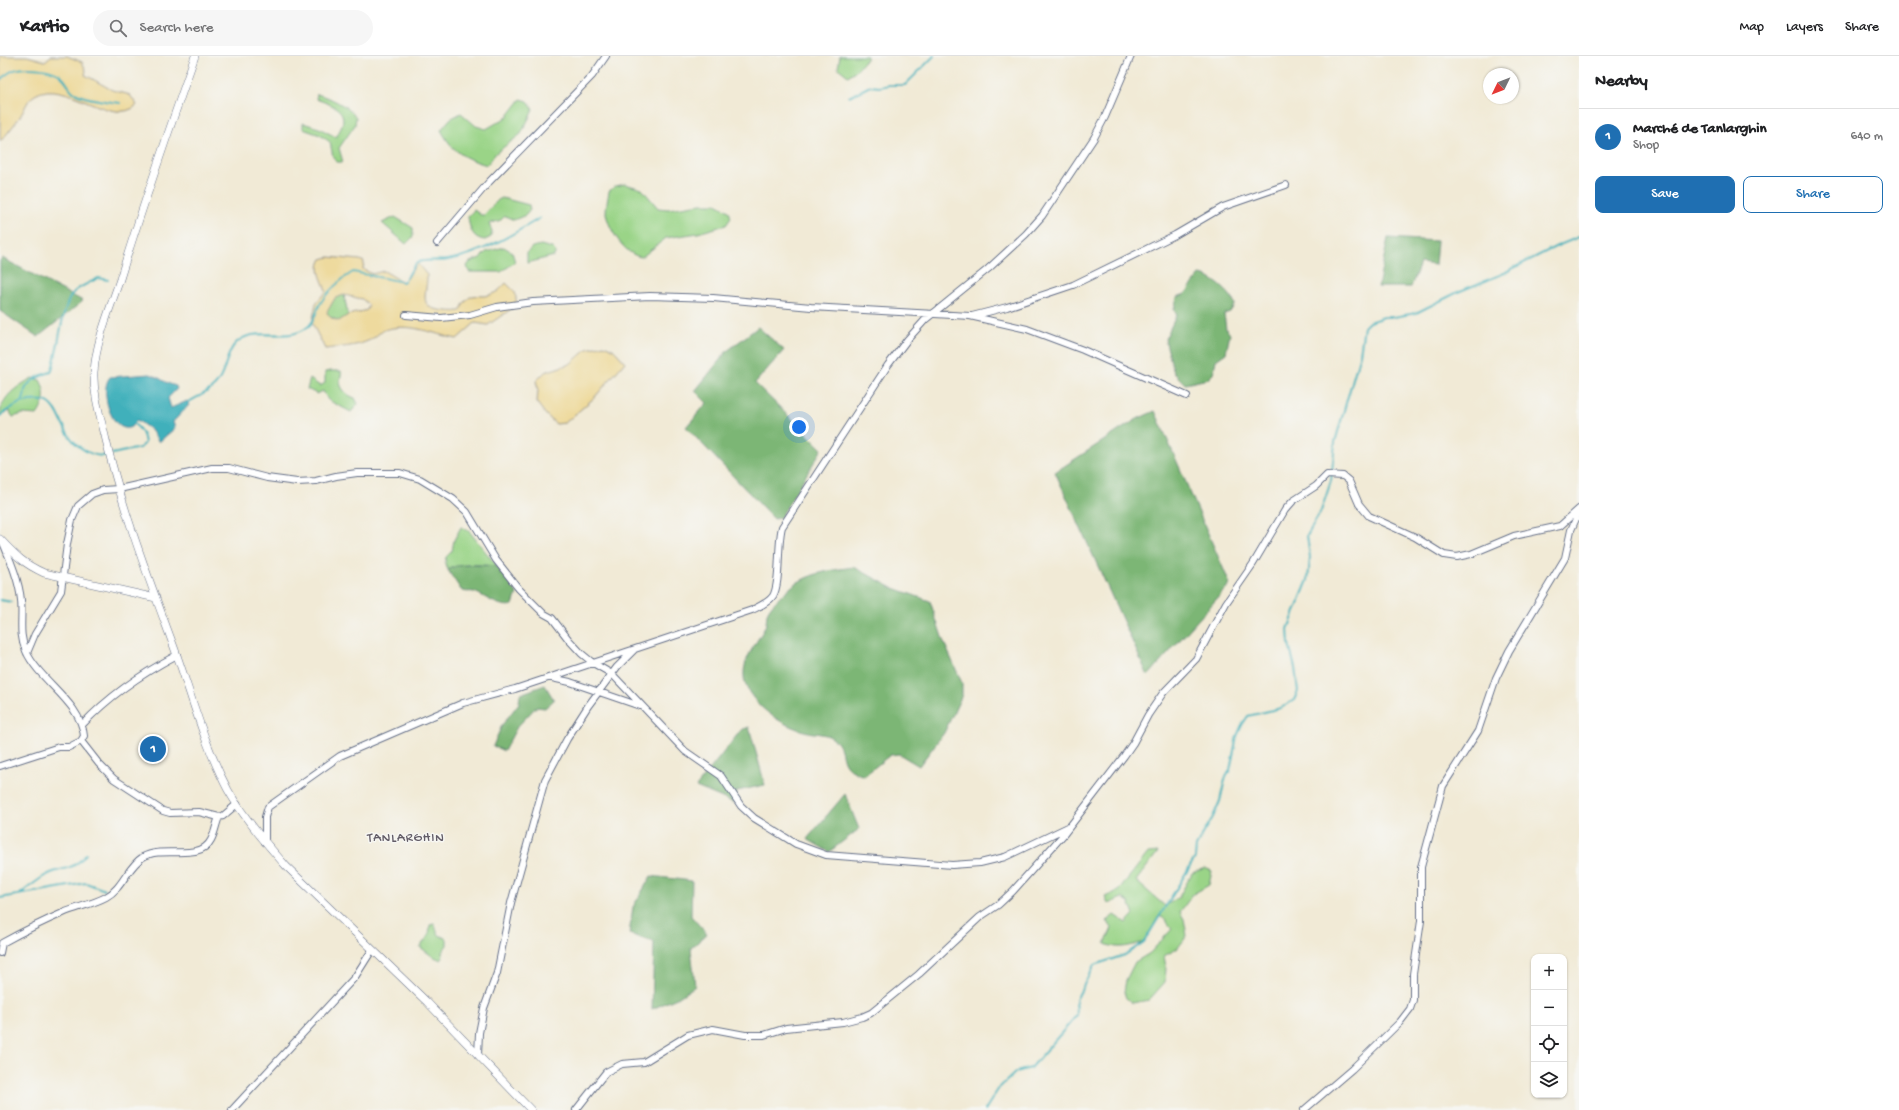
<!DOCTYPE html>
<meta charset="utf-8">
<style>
body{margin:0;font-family:"Gochi Hand",sans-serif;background:#f6f6f6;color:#202124}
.controls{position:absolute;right:12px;bottom:12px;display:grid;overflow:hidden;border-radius:8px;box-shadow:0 1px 3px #0004}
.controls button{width:36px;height:36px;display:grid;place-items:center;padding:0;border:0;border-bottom:1px solid #e0e0e0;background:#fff;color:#202124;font:20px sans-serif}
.compass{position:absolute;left:1483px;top:12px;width:36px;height:36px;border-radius:50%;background:#fff;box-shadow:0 1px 3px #0004;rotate:227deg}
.you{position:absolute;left:799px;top:371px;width:14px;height:14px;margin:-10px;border:3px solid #fff;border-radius:50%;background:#1a73e8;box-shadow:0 0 0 6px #1a73e833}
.badge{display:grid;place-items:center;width:26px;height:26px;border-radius:50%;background:#1f6fb2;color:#fff;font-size:13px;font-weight:700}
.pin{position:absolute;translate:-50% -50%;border:2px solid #fff;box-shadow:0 1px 4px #0006}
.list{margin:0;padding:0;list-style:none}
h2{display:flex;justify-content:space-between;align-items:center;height:52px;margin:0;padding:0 16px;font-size:17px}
h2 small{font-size:13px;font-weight:400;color:#757577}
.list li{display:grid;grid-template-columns:26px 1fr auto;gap:12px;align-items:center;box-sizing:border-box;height:56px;padding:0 16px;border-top:1px solid #e0e0e0}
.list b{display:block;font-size:15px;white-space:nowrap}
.list p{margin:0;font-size:13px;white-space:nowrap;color:#757577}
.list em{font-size:13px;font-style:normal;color:#757577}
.actions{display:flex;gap:8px;padding:12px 16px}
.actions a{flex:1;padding:9px 0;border:1px solid #1f6fb2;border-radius:8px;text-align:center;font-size:14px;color:#1f6fb2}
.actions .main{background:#1f6fb2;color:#fff}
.icon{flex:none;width:22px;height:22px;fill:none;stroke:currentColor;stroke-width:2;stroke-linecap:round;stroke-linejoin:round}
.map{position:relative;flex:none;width:1579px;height:1054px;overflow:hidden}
header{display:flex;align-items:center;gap:24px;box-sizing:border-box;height:56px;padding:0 20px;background:#fff;border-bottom:1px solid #e0e0e0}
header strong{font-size:19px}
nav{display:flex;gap:22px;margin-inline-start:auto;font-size:14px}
.search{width:280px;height:36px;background:#f6f6f6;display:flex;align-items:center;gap:10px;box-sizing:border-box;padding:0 14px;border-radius:22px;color:#757577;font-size:15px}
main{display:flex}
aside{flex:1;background:#fff}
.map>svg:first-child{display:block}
.green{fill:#9ad487;stroke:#5a8272}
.forest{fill:#7bb674;stroke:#4b7269}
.sand{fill:#eeda9e;stroke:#84847e;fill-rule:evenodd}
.water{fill:#40b0bb;stroke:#2e708c}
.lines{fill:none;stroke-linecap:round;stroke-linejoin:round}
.stream{stroke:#40b0bb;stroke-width:2}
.minor-casing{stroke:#667088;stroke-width:8}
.tertiary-casing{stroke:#667088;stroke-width:8}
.minor{stroke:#fff;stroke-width:6}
.tertiary{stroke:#fff;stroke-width:7}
.labels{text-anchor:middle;stroke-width:3;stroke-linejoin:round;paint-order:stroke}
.quarter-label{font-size:13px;letter-spacing:1px;fill:#635d68;stroke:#f6f6f2}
</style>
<header>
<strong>Kartio</strong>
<div class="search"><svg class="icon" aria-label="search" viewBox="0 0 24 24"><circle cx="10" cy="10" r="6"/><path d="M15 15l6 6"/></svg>Search here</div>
<nav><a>Map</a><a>Layers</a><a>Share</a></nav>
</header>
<main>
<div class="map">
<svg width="1579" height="1054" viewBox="0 0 1579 1054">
<rect width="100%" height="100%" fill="#f6f6f2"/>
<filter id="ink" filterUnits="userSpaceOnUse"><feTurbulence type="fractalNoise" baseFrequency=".025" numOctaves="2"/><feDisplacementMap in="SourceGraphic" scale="8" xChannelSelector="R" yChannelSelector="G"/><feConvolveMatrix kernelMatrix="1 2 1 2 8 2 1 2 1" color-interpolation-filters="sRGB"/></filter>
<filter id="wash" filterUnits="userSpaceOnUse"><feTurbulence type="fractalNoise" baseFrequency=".012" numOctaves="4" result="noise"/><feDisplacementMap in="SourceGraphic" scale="16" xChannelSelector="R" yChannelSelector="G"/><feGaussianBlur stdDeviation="0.9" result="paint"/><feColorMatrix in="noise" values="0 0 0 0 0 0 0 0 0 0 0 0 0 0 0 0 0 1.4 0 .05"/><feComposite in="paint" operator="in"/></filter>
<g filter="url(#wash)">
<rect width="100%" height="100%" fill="#f1ead6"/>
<path class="green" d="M 840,0 L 867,0 L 867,2 L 858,13 L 848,20 L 838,12 Z
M 317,38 C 333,43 345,48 356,61 L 355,69 L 339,92 L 343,106 L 336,106 L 333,101 L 330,86 L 320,79 L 303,73 L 303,67 L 319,72 L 336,81 C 352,56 338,51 316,43 Z
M 521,43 L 528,45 L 533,54 L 521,78 L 496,97 L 487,109 C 463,102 453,96 441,74 L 450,63 L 461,57 L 476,70 L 486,73 L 507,61 Z
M 625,128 L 642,133 L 658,152 L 668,153 L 701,148 L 716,148 L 729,155 L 731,162 L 726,169 L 698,177 L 666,182 L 642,201 C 625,200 608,172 606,157 C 606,150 608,142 609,135 L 616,130 Z
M 502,142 L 529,149 L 530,154 L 526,159 L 514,164 L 505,160 L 501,164 L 489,168 L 492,175 L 491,181 L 485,184 C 472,183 469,171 468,160 L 474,154 L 481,159 L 484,159 L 498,144 Z
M 395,161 L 413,172 L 413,181 L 406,188 L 382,167 Z
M 541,189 L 552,192 L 556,196 L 554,200 L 527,207 L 527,197 L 532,191 Z
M 504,191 L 512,196 L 515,206 L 501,216 L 469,216 L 467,210 L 470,206 L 480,202 L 486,196 Z
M 344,239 L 348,259 L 339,265 L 328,260 L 327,256 L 335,242 Z
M 331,315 L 341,315 C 342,319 340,321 340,325 C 340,333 348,340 355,342 L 358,348 L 351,356 L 328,344 L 323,335 L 317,338 L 307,333 L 310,323 L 320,330 L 325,327 L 325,316 Z
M 32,322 L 40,324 C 47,336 45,348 37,359 L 23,358 L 13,361 L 9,355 L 0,360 C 0,341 18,330 32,322 Z
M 461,471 L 469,475 L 497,510 C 481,509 463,506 448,514 L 445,507 L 446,501 L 452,495 L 454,484 Z
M 1158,796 L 1136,825 L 1165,850 L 1179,841 L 1192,817 L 1205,812 L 1212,815 L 1209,829 L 1193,838 L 1180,856 L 1184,863 L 1187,880 L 1177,893 L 1164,900 L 1166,911 L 1165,926 L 1149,944 L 1132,947 L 1126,942 L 1124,936 L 1126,924 L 1135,906 L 1150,897 L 1172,873 L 1165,863 L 1159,860 L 1144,886 C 1130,890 1119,894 1105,888 L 1112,872 L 1107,865 L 1114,859 L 1126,867 L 1134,858 L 1129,846 L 1122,842 L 1108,848 L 1105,841 L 1118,835 L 1148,797 Z
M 434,868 L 439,879 L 447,883 L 447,889 L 442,896 L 443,902 L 441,904 L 432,900 L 420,891 L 429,879 L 430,869 Z"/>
<path class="forest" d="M 1388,182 L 1437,185 L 1435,209 L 1420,207 L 1411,231 L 1378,231 Z
M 2,202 L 83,245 L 38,281 L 0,255 L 0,205 Z
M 1200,219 C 1211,220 1232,237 1235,248 L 1230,256 L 1224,258 L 1226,273 L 1230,278 L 1226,297 L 1216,304 L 1213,318 L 1208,323 L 1185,328 L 1174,317 L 1165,283 L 1177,258 L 1174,254 L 1177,241 L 1185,238 Z
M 758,271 L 784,294 L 755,327 L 822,393 L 780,462 L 774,463 L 686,371 L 707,347 L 695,335 L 727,295 Z
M 1155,355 L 1230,528 L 1148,620 L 1055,416 L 1137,363 Z
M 471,509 L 497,510 L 517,537 L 513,549 C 500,553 485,540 474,536 C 469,535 466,537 461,534 L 448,514 L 456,510 Z
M 854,511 L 891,531 L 930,545 L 943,584 L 962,627 L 962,639 L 944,677 L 919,710 L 899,698 L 890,699 L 864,720 C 832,709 850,694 832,682 C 825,677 816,678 808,676 C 785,671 762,656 749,636 C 735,612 753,593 764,573 C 767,567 766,564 767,558 C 768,551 785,536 791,531 C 808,517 832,514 854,511 Z
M 545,629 L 554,644 L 545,652 L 536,651 L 517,671 L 504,695 L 493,690 L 502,669 L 519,647 L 520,638 Z
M 749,671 L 765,729 L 737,735 L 734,747 L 696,731 L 741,674 Z
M 845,738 L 859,773 L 829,796 L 807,783 Z
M 651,820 L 692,825 L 691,860 L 707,878 L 691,892 L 695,930 L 679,941 L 652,953 L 654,886 L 629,878 L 633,851 Z"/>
<path class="sand" d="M 0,0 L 27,0 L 45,5 L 51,0 L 67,0 L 82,6 L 86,14 L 85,19 L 89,21 L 112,34 L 130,39 L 137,49 C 112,73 65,20 35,39 C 26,45 26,51 21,59 C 15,68 7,78 0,86 Z
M 329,201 L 360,204 L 364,206 L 363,213 L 372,218 L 384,215 L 403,226 L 407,223 L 417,207 L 427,219 C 428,234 417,251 439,254 C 446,255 453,256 460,255 C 473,229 476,246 494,237 C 498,236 503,230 506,227 L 515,236 L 517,249 L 488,269 L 475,267 L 457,283 C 434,278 411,267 388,273 C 381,274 376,281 370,284 C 356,291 339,291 325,293 L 312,267 L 316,247 L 326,235 C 323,224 315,214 322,203 ZM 344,239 L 362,243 L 369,249 L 367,254 L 348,259 L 339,265 C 333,263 329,262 327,256 L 335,242 Z
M 604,289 L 613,293 L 625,306 L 594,342 L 565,367 L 556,368 L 546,359 L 537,347 L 538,334 L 536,325 L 545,316 L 570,308 L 587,293 Z"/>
<path class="water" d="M 150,318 C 160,321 164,327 176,330 L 177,333 L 168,342 L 171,352 L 187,345 L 189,349 L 173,366 L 175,372 L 159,386 L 151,374 L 137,364 C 136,366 133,369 131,371 C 113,380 98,334 110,321 Z"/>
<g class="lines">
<path class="stream" d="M 0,24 C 5,19 11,14 18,13 C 29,11 54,12 62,21 C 68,26 68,33 75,37 C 88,44 106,45 120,47
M 849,41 L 870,30 L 880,31 L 889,29 L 905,29 L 934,0
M 21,347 C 29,345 42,343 49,347 C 62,355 62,381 84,394 C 92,399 99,401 108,399
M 187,347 C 198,340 213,335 219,324 C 226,313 226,298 235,288 C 254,268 283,287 305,273 C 315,267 315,257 320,248 C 327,236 341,223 353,216 L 403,226 C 410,221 410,212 417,207 C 424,202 439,206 448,204 C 480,198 512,179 540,162
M 0,360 C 7,353 14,351 21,346 C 25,344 24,338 25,334 C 28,325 42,318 51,316 C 59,297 61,248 74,236 C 80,230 90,227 98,222 L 108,224
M 112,398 L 140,392 L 145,387 C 144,378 141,373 134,368
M 0,544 L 12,546
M 20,838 C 28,832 35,826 43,821 C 60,810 72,817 86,798
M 0,842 L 86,827 L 105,834
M 985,1054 L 999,1032 L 1016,1016 L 1031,1012 L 1077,959 L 1076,944 L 1094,909 L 1125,899 L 1144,886 L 1195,802 L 1196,790 L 1213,761 L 1220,745 L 1225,723 L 1230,714 L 1237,680 L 1242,669 L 1248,660 L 1281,652 L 1294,644 L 1298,635 L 1295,612 L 1289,588 L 1288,573 L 1308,524 L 1310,502 L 1307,480 L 1321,455 L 1331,425 L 1335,386 L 1360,298 L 1364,271 L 1369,266 L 1384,261 L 1394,261 L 1416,257 L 1460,235 L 1500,219 L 1557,190 L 1579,181"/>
</g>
</g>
<g filter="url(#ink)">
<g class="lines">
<g class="minor-casing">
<path id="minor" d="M 437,187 L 489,126 L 592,20 L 606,0
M 406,259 L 441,262 L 470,259 L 497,251 L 533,246 L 650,240 L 713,242 L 811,251 L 970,260 L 1027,273 L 1083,294 L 1187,340
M 972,260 L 1007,251 L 1073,229 L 1175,179 L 1223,151 L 1286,129
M 27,597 L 35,578 L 61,535 L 67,488 L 72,464 L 78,450 L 92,438 L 103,434 L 119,433 L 212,412 L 229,412 L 267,422 L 297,426 L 316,425 L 336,420 L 357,417 L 400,417 L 420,423 L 453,443 L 467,456 L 496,504 L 519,533 L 543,557 L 552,562 L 569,584 L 582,598 L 593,607 L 612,618 L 685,695 L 721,720 L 741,750 L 754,762 L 796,788 L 826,799 L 952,809 L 980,807 L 1005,801 L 1068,771
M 552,622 L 570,626 L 640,650
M 82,669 C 109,640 141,618 177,599
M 81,685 L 99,708 L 114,723 L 163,755 L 170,757 L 199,756 L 219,761 L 223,760 L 237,748
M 0,710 L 59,691 L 69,691 L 81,685 L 84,680 C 81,646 39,625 26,595 C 18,578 23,562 21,544 C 19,525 11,506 4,489
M 265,786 L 265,761 L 268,751 L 340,700 L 463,647 L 515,633 L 752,554 C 760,550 768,547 773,540 C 781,527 777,489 782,471 L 888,309 L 907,284 L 925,264 L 988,213 L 1026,178 L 1042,160 L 1094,82 L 1105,61 L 1131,0
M 0,897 L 2,887 C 22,876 42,866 63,857 C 77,851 93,848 106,841 C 123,832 127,811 143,801 C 163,789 200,806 211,784 C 215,777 216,768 219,761
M 478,999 L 479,977 L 484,952 L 497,917 L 511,847 L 545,724 L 567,683 L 588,650 L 617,611 L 634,594
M 232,1054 L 355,921 L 372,894
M 576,1054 L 606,1016 L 622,1008 L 644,1006 L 688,979 L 713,973 L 745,979 L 764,979 L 786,972 L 843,966 L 862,961 L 871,957 L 919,918 L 980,861 L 998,849 L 1013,835 L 1064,778 L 1124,700 L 1133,687 L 1148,659 L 1163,637 L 1196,603 L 1226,547 L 1253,508 L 1285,454 L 1293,445 L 1316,430 L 1327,419 L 1343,420 L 1349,425 L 1359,448 L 1369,460 L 1415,481 L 1444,499 L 1457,501 L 1471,498 L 1514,480 L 1560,470 L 1579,453
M 1304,1054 L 1352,1013 L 1400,966 L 1410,953 L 1413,944 L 1413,918 L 1421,865 L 1421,811 L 1443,730 L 1478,675 L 1496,622 L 1509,595 L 1565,502 L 1571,474 L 1579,456"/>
</g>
<g class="tertiary-casing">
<path id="tertiary" d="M 195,0 C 169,74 143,148 120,223 C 110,253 96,285 94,316 C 93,339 101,362 106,384 C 122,452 147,518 171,583 C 190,633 203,687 228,734 C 244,762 265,786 286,810 L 427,946 L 531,1054
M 0,483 C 15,499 24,508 44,517 L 156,542"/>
</g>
<use href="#minor" class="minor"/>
<use href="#tertiary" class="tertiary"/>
</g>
</g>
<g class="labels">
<g class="quarter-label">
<text x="406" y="785">TANLARGHIN</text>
</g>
</g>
</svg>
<div class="controls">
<button>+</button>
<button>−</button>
<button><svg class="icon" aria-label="locate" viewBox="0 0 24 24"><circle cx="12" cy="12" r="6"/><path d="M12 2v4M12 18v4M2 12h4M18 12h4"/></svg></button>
<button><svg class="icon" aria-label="layers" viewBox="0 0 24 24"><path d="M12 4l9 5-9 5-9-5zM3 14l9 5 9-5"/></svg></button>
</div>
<svg class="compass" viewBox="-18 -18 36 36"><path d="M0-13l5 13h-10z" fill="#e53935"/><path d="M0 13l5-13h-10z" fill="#757577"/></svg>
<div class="you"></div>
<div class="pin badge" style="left:153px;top:693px">1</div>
</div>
<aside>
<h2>Nearby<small></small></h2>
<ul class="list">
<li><span class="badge">1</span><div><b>Marché de Tanlarghin</b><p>Shop</p></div><em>640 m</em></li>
</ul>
<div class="actions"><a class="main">Save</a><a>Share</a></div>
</aside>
</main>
